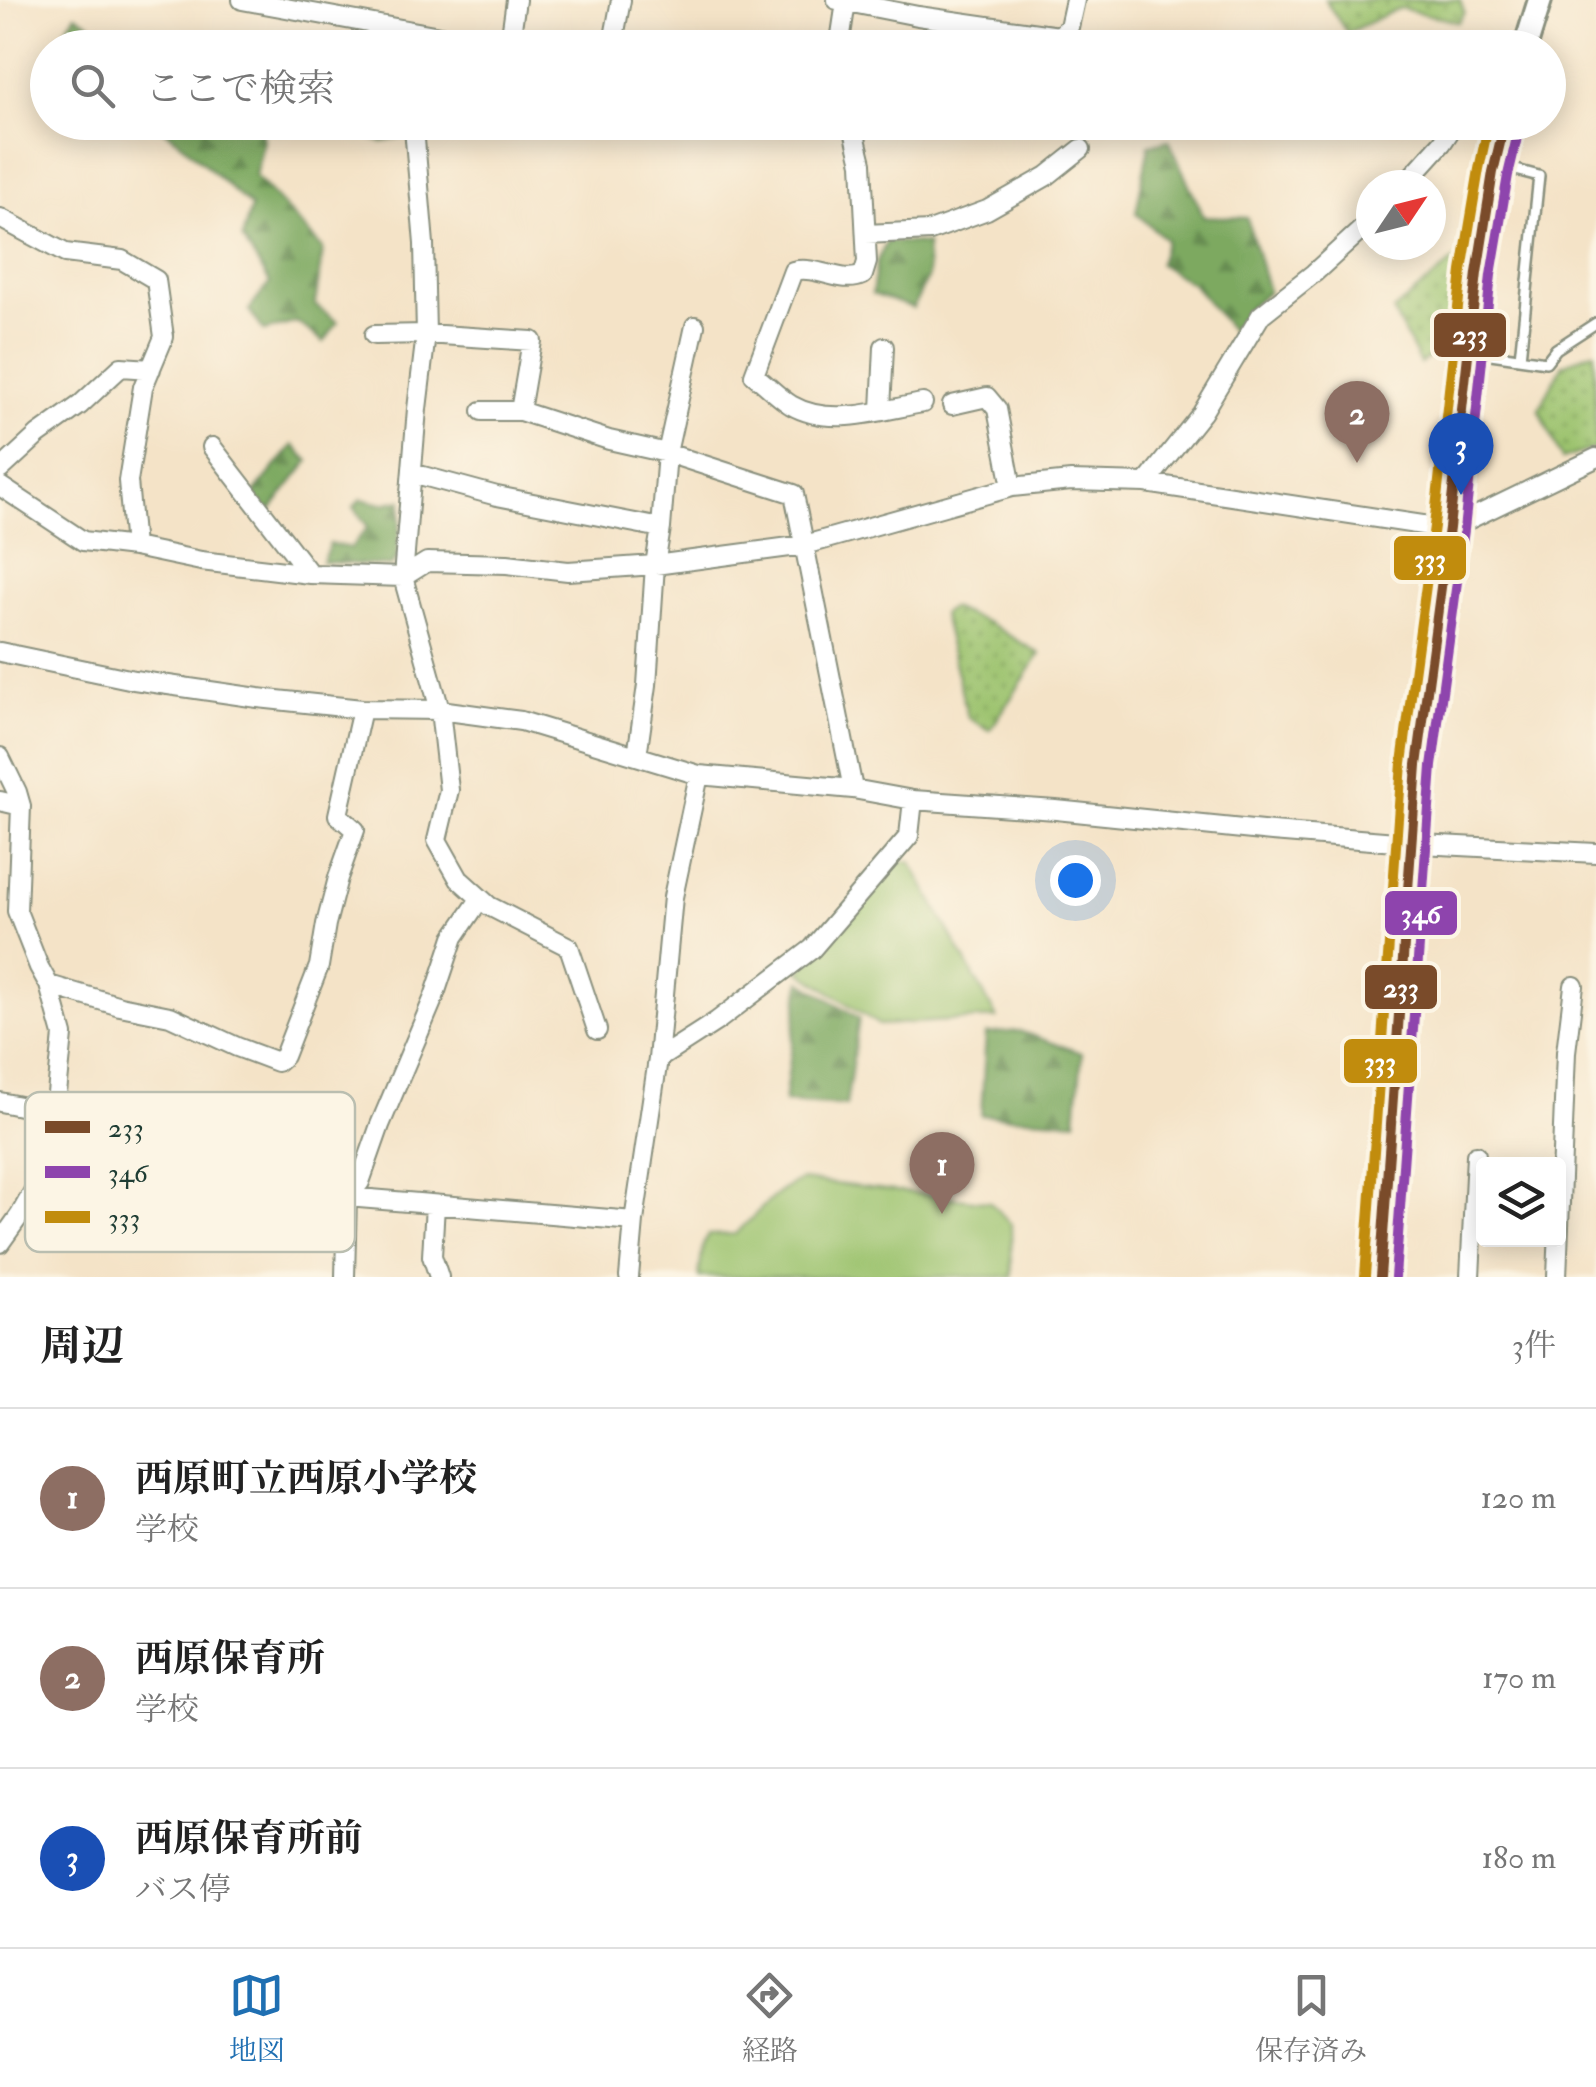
<!DOCTYPE html>
<html lang="ja">
<meta charset="utf-8">
<style>
body{margin:0;font-family:"IM FELL Double Pica","Noto Serif JP",serif;background:#f6f6f6;color:#222}
.controls{position:absolute;right:30px;bottom:30px;display:grid;overflow:hidden;border-radius:10px;box-shadow:0 5px 25px #0003}
.controls button{width:90px;height:90px;display:grid;place-items:center;padding:0;border:0;border-bottom:2px solid #e0e0e0;background:#fff;color:#222;font:50px sans-serif}
.compass{position:absolute;left:1356px;top:170px;width:90px;height:90px;border-radius:50%;background:#fff;box-shadow:0 5px 25px #0003;rotate:55deg}
.you{position:absolute;left:1075px;top:880px;width:35px;height:35px;margin:-25px;border:8px solid #fff;border-radius:50%;background:#1a73e8;box-shadow:0 0 0 15px #1a73e833}
.badge{display:grid;place-items:center;width:65px;height:65px;border-radius:50%;background:#1f6fb2;color:#fff;font-size:32px;font-weight:700}
.pin{position:absolute;translate:-50% -82px;filter:drop-shadow(0 2px 5px #0008)}
.pin::after{content:'';position:absolute;top:52px;width:35px;height:30px;background:inherit;clip-path:polygon(0 0,100% 0,50% 100%)}
.list{margin:0;padding:0;list-style:none}
h2{display:flex;justify-content:space-between;align-items:center;height:130px;margin:0;padding:0 40px;font-size:42px}
h2 small{font-size:32px;font-weight:400;color:#767676}
.list li{display:grid;grid-template-columns:65px 1fr auto;gap:30px;align-items:center;box-sizing:border-box;height:180px;padding:0 40px;border-top:2px solid #e0e0e0}
.list b{display:block;font-size:38px;white-space:nowrap}
.list p{margin:0;font-size:32px;white-space:nowrap;color:#767676}
.list em{font-size:32px;font-style:normal;color:#767676}
.icon{flex:none;width:55px;height:55px;fill:none;stroke:currentColor;stroke-width:2;stroke-linecap:round;stroke-linejoin:round}
.map{position:relative;flex:none;width:1596px;height:1277px;overflow:hidden}
.search{position:absolute;background:#fff;box-shadow:0 5px 25px #0003;left:30px;right:30px;top:30px;height:110px;display:flex;align-items:center;gap:25px;box-sizing:border-box;padding:0 35px;border-radius:55px;color:#767676;font-size:38px}
.sheet{height:670px;background:#fff}
nav{display:flex;justify-content:space-around;align-items:center;box-sizing:border-box;height:140px;border-top:2px solid #e0e0e0;background:#fff;font-size:28px;color:#767676}
nav a{display:grid;justify-items:center;gap:5px}
nav .on{color:#1f6fb2}
.map>svg:first-child{display:block}
.grass{fill:url(#grass-dots);stroke:#5e8051;stroke-width:2.5}
.forest{fill:url(#forest-firs);stroke:#4e734a;stroke-width:2.5}
.park{fill:#9cc36e;stroke:#5e8051;stroke-width:2.5}
.lines{fill:none;stroke-linecap:round;stroke-linejoin:round}
.lane-casing{stroke:#8a907e;stroke-width:14}
.street-casing{stroke:#8a907e;stroke-width:22}
.secondary-casing{stroke:#8a907e;stroke-width:28}
.lane{stroke:#fff;stroke-width:9}
.street{stroke:#fff;stroke-width:18}
.secondary{stroke:#fff;stroke-width:22}
.bus-1-casing{stroke:#fcf5e5;stroke-width:18}
.bus-2-casing{stroke:#fcf5e5;stroke-width:18}
.bus-3-casing{stroke:#fcf5e5;stroke-width:18}
.bus-1{stroke:#7a4b2a;stroke-width:10}
.bus-2{stroke:#8e44ad;stroke-width:10}
.bus-3{stroke:#c18c0d;stroke-width:10}
.key{fill:#fcf5e5;stroke:#babeb0;stroke-width:2.5}
.key-label{font-size:28px;fill:#1f3d34}
.line-badge{stroke:#fcf5e5;stroke-width:4}
.badge-label{font-size:28px;text-anchor:middle;font-weight:bold;fill:#fff}
</style>
<div class="map">
<svg width="1596" height="1277" viewBox="0 0 1596 1277">
<defs>
<pattern id="grass-dots" width="8" height="8" patternUnits="userSpaceOnUse" patternTransform="scale(2.5)"><rect width="8" height="8" fill="#9cc36e"/><path d="M2 2h.1M6 6h.1" fill="none" stroke="#7fa05b" stroke-width="1.8" stroke-linecap="round"/></pattern>
<pattern id="forest-firs" width="22" height="20" patternUnits="userSpaceOnUse" patternTransform="scale(2.5)"><rect width="22" height="20" fill="#7da961"/><path d="M5 1l3.5 6h-7zM16 11l3.5 6h-7z" fill="#668b51"/></pattern>
</defs>
<rect width="100%" height="100%" fill="#fcf5e5"/>
<filter id="ink" filterUnits="userSpaceOnUse"><feTurbulence type="fractalNoise" baseFrequency=".01" numOctaves="2"/><feDisplacementMap in="SourceGraphic" scale="20" xChannelSelector="R" yChannelSelector="G"/><feConvolveMatrix kernelMatrix="1 2 1 2 8 2 1 2 1" color-interpolation-filters="sRGB"/></filter>
<filter id="wash" filterUnits="userSpaceOnUse"><feTurbulence type="fractalNoise" baseFrequency=".0048" numOctaves="4" result="noise"/><feDisplacementMap in="SourceGraphic" scale="40" xChannelSelector="R" yChannelSelector="G"/><feGaussianBlur stdDeviation="2.25" result="paint"/><feColorMatrix in="noise" values="0 0 0 0 0 0 0 0 0 0 0 0 0 0 0 0 0 1.4 0 .05"/><feComposite in="paint" operator="in"/></filter>
<g filter="url(#wash)">
<rect width="100%" height="100%" fill="#f4e3c7"/>
<path class="grass" d="M 1325,0 L 1460,0 L 1464,12 L 1458,22 L 1400,8 L 1347,33 Z
M 1464,252 L 1452,339 L 1420,364 L 1393,311 Z
M 1594,351 L 1596,448 L 1562,459 L 1539,409 L 1563,364 Z
M 950,608 L 988,623 L 1040,654 L 990,730 L 968,718 L 942,614 Z"/>
<path class="forest" d="M 76,14 L 107,35 L 140,33 L 146,47 L 54,47 Z
M 155,123 L 256,123 L 264,138 L 255,176 L 323,249 L 315,305 L 338,322 L 324,342 L 297,322 L 264,331 L 249,310 L 270,283 L 242,238 L 251,207 L 178,140 Z
M 339,123 L 404,123 L 405,137 L 381,142 Z
M 1169,140 L 1203,216 L 1247,218 L 1268,291 L 1248,308 L 1232,332 L 1193,284 L 1159,264 L 1166,240 L 1136,213 L 1149,145 Z
M 887,241 L 926,244 L 928,276 L 913,308 L 872,294 L 877,261 Z
M 293,445 L 309,461 L 269,512 L 253,494 Z
M 361,499 L 382,504 L 402,500 L 397,559 L 391,566 L 322,562 L 330,544 L 351,548 L 368,527 L 354,507 Z
M 801,981 L 859,1018 L 846,1106 L 784,1102 Z
M 1019,1031 L 1082,1053 L 1076,1121 L 981,1115 L 986,1034 Z"/>
<path class="park" d="M 899,861 L 911,862 L 997,1018 L 879,1025 L 800,971 Z
M 801,1180 L 990,1202 L 1011,1224 L 1012,1277 L 699,1277 L 703,1245 L 708,1235 L 735,1234 C 760,1212 769,1195 801,1180 Z"/>
</g>
<g filter="url(#ink)">
<g class="lines">
<g class="lane-casing">
<path id="lane" d="M 1497,165 L 1539,176 L 1520,358
M 1470,351 L 1546,362 L 1556,349 L 1596,323"/>
</g>
<g class="street-casing">
<path id="street" d="M 242,0 L 445,37 L 553,48
M 837,0 L 918,16 L 1059,36 L 1069,27 L 1075,0
M 510,42 L 516,0
M 612,48 L 621,0
M 839,48 L 846,2
M 852,122 L 862,163 L 867,262 L 863,275 C 841,285 818,265 793,271 L 754,375 C 766,384 778,397 791,405 C 831,428 881,410 923,403
M 414,128 L 424,244 L 426,334 L 417,409 L 403,577 L 440,710 L 449,790 L 437,840 L 459,879 L 489,906 L 569,947 L 597,1030
M 1404,185 L 1442,143 L 1456,122
M 0,218 L 65,253 L 122,260 L 156,280 L 164,337 L 143,387 L 128,481 L 134,547
M 866,234 L 930,231 L 987,210 L 1047,176 L 1081,149
M 374,335 L 426,334 L 532,341 L 520,411
M 952,405 L 987,397 L 997,409 L 1012,487
M 881,410 L 884,347
M 482,411 L 520,411 L 609,440 L 667,453 L 794,494 L 853,789
M 212,447 L 310,574
M 0,470 L 38,435 L 80,405 L 121,367 L 151,369
M 412,473 L 497,496 L 661,528
M 1146,483 L 1202,413 L 1261,315 L 1314,273 L 1371,221
M 0,486 L 83,541 L 134,547 L 201,561 L 310,574 L 403,577 L 427,562 L 507,564 L 568,571 L 655,565 L 805,545 L 1012,487 L 1071,481 L 1146,483 L 1449,529 L 1596,458
M 0,652 L 134,680 L 258,698 L 362,709 L 440,710 L 521,721 L 699,775 L 853,789 L 913,800 L 1056,810 L 1272,832 L 1421,844 L 1596,853
M 637,756 L 647,685 L 655,565 L 661,528 L 667,453 L 695,326
M 0,757 L 17,792 L 21,806 L 17,911 L 39,967 L 49,985 L 63,1035 L 55,1113 L 55,1153 L 20,1215 L 0,1243
M 0,801 L 21,806
M 49,985 L 120,1006 L 170,1016 L 237,1047 L 277,1062 L 284,1056 L 319,966 L 326,924 L 338,878 L 355,830 L 338,815 L 362,709
M 658,1059 L 717,1021 L 812,949 L 909,836 L 913,800
M 0,1102 L 55,1113
M 55,1153 L 114,1169 L 235,1178 L 347,1197 L 634,1221
M 435,1205 L 432,1256 L 439,1277
M 345,1277 L 347,1197 L 360,1182 L 380,1125 L 434,997 L 454,937 L 480,899
M 629,1277 L 634,1221 L 658,1059 L 673,897 L 699,775
M 1470,1277 L 1476,1155
M 1557,1277 L 1566,1052 L 1574,986"/>
</g>
<g class="secondary-casing">
<path id="secondary" d="M 1525,48 L 1540,0
M 1380,1277 L 1412,844 C 1414,738 1436,633 1449,528 C 1465,392 1471,255 1505,122"/>
</g>
<use href="#lane" class="lane"/>
<use href="#street" class="street"/>
<use href="#secondary" class="secondary"/>
<g class="bus-1-casing">
<path id="bus-1" d="M 1380,1277 L 1417,765 L 1449,528 L 1477,273 L 1493,172 L 1505,122"/>
</g>
<g class="bus-2-casing">
<path id="bus-2" d="M 1395,1277 L 1432,766 L 1464,530 L 1491,275 L 1508,175 L 1520,125"/>
</g>
<g class="bus-3-casing">
<path id="bus-3" d="M 1365,1276 L 1402,763 L 1434,526 L 1462,271 L 1479,169 L 1489,122"/>
</g>
<use href="#bus-1" class="bus-1"/>
<use href="#bus-2" class="bus-2"/>
<use href="#bus-3" class="bus-3"/>
</g>
</g>
<rect x="25" y="1092" width="330" height="160" rx="15" class="key"/>
<rect x="45" y="1121" width="45" height="12" fill="#7a4b2a"/>
<rect x="45" y="1166" width="45" height="12" fill="#8e44ad"/>
<rect x="45" y="1211" width="45" height="12" fill="#c18c0d"/>
<g class="key-label">
<text x="108" y="1137">233</text>
<text x="108" y="1182">346</text>
<text x="108" y="1227">333</text>
</g>
<g class="line-badge">
<rect x="1432" y="311" width="76" height="48" rx="10" fill="#7a4b2a"/>
<rect x="1392" y="534" width="76" height="48" rx="10" fill="#c18c0d"/>
<rect x="1383" y="889" width="76" height="48" rx="10" fill="#8e44ad"/>
<rect x="1363" y="963" width="76" height="48" rx="10" fill="#7a4b2a"/>
<rect x="1342" y="1037" width="77" height="48" rx="10" fill="#c18c0d"/>
</g>
<g class="badge-label">
<text x="1470" y="344">233</text>
<text x="1430" y="568">333</text>
<text x="1421" y="923">346</text>
<text x="1401" y="997">233</text>
<text x="1380" y="1071">333</text>
</g>
</svg>
<div class="controls">
<button><svg class="icon" aria-label="layers" viewBox="0 0 24 24"><path d="M12 4l9 5-9 5-9-5zM3 14l9 5 9-5"/></svg></button>
</div>
<svg class="compass" viewBox="-18 -18 36 36"><path d="M0-13l5 13h-10z" fill="#e53935"/><path d="M0 13l5-13h-10z" fill="#767676"/></svg>
<div class="you"></div>
<div class="pin badge" style="left:942px;top:1214px;background:#8d6e63">1</div>
<div class="pin badge" style="left:1357px;top:463px;background:#8d6e63">2</div>
<div class="pin badge" style="left:1461px;top:495px;background:#1a4fb4">3</div>
<div class="search"><svg class="icon" aria-label="search" viewBox="0 0 24 24"><circle cx="10" cy="10" r="6"/><path d="M15 15l6 6"/></svg>ここで検索</div>
</div>
<section class="sheet">
<h2>周辺<small>3件</small></h2>
<ul class="list">
<li><span class="badge" style="background:#8d6e63">1</span><div><b>西原町立西原小学校</b><p>学校</p></div><em>120 m</em></li>
<li><span class="badge" style="background:#8d6e63">2</span><div><b>西原保育所</b><p>学校</p></div><em>170 m</em></li>
<li><span class="badge" style="background:#1a4fb4">3</span><div><b>西原保育所前</b><p>バス停</p></div><em>180 m</em></li>
</ul>
</section>
<nav>
<a class="on"><svg class="icon" aria-label="map" viewBox="0 0 24 24"><path d="M3 6l6-2 6 2 6-2v14l-6 2-6-2-6 2zM9 4v14M15 6v14"/></svg>地図</a>
<a><svg class="icon" aria-label="directions" viewBox="0 0 24 24"><path d="M12 3l9 9-9 9-9-9zM9 14v-3h6M13 9l2 2-2 2"/></svg>経路</a>
<a><svg class="icon" aria-label="saved" viewBox="0 0 24 24"><path d="M7 4h10v16l-5-4-5 4z"/></svg>保存済み</a>
</nav>
